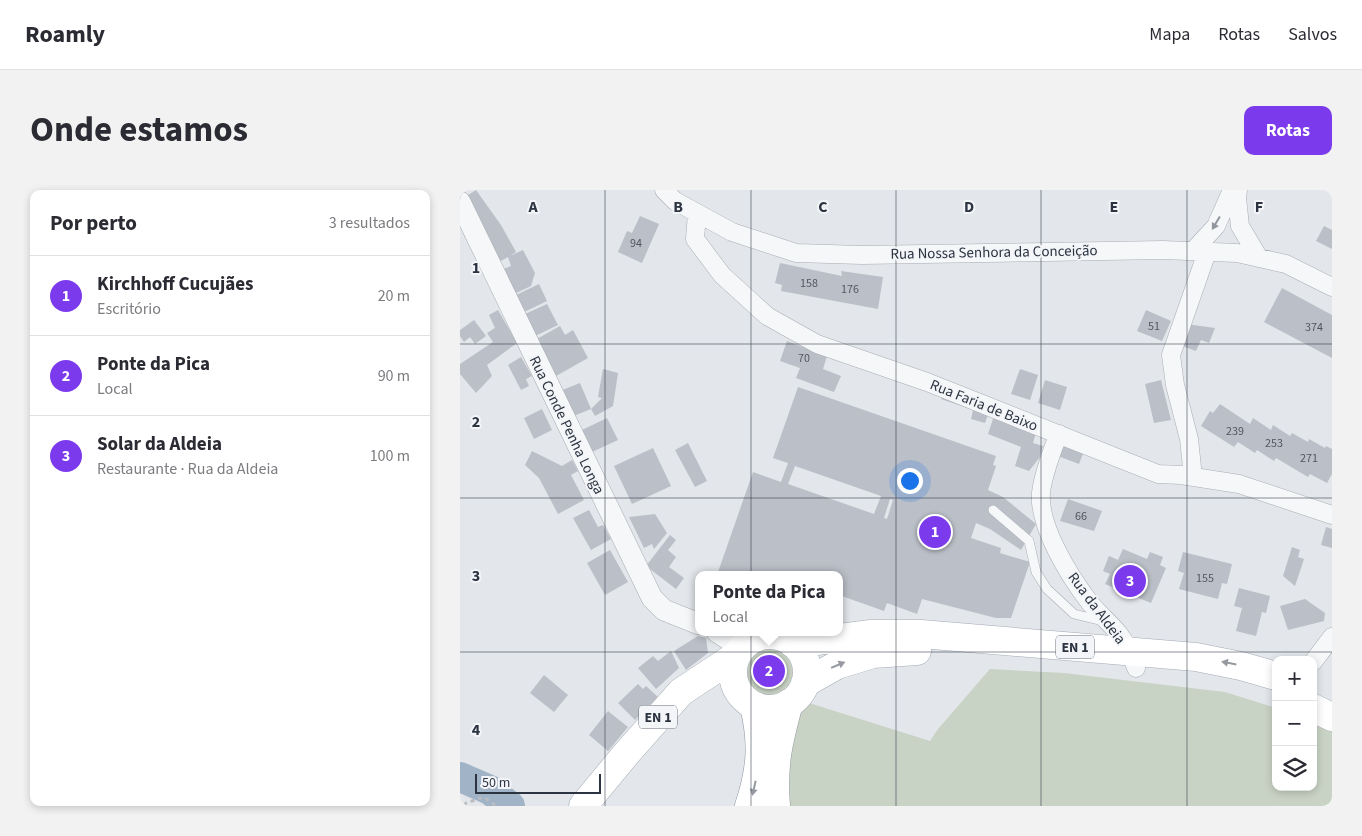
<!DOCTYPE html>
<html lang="pt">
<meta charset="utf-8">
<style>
body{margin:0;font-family:"Source Sans 3",sans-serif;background:#f2f2f3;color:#2b2b33}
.controls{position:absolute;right:15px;bottom:15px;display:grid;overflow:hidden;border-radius:10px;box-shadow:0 2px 8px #0003}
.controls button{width:45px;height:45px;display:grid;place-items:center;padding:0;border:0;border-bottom:1px solid #e1e1e2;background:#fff;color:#2b2b33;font:25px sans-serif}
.scale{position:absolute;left:15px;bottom:12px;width:126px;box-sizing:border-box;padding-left:5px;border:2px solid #2c3441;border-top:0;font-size:14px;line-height:18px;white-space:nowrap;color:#2c3441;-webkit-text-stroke:4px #f3f5f8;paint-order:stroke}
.you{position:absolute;left:449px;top:290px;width:18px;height:18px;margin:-12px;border:4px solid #fff;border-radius:50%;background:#1a73e8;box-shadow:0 0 0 8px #1a73e833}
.badge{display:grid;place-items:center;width:32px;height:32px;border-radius:50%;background:#7c3aed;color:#fff;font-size:16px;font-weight:700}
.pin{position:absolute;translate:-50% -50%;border:2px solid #fff;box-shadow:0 1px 5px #0006}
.popup{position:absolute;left:235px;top:381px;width:148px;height:65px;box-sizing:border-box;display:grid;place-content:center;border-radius:10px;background:#fff;filter:drop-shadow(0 1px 4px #0005);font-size:16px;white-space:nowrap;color:#7c7c81}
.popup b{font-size:19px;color:#2b2b33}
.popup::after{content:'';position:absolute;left:50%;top:100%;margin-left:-10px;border:10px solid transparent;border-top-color:#fff}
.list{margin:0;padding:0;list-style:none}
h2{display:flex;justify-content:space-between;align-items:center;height:65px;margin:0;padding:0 20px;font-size:21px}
h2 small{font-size:16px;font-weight:400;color:#7c7c81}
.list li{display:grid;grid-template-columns:32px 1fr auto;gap:15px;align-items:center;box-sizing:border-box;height:80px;padding:0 20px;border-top:1px solid #e1e1e2}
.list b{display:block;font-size:19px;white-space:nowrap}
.list p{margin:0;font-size:16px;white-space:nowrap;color:#7c7c81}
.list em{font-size:16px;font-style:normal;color:#7c7c81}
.icon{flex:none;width:28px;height:28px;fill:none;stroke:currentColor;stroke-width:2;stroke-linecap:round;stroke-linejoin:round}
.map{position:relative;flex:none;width:872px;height:616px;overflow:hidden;border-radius:10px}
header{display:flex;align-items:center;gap:30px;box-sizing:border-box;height:70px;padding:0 25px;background:#fff;border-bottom:1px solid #e1e1e2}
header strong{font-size:24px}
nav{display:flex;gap:28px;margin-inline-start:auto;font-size:18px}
.intro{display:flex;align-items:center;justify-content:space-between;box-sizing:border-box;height:120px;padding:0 30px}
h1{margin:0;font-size:35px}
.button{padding:12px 22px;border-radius:10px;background:#7c3aed;color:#fff;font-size:18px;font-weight:700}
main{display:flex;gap:30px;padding:0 30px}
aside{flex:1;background:#fff;border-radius:10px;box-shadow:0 2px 8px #0003}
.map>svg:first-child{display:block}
.green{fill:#c9d3c5}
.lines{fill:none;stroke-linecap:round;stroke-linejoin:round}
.river{stroke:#a1b4c7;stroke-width:30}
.building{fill:#bbbfc7;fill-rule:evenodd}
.service-casing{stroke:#a8adb4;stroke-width:10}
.minor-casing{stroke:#a8adb4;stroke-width:19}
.tertiary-casing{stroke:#a8adb4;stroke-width:22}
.primary-casing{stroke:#a3abb5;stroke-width:29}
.trunk-casing{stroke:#8c94a0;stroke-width:29}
.path{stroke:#b9bcc2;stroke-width:3;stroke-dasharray:4 4;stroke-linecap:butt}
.service{stroke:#f6f7f9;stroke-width:9}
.minor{stroke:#f6f7f9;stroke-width:18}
.tertiary{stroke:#f6f7f9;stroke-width:21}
.primary{stroke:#fff;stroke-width:28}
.trunk{stroke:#fff;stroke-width:28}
.oneway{fill:#91969d}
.oneway2{fill:#969aa0}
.grid{fill:none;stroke:#2c3441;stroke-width:1;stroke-opacity:0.55}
.labels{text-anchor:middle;stroke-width:4;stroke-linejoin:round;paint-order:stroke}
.number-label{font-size:12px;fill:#505762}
.shield{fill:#f3f5f8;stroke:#686e78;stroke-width:1}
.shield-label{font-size:14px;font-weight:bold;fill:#2c3441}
.street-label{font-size:15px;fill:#2c3441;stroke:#f3f5f8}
.grid-label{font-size:16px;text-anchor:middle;font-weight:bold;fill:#2c3441;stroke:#f3f5f8;stroke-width:4;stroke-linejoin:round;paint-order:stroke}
</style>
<header>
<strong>Roamly</strong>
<nav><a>Mapa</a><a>Rotas</a><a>Salvos</a></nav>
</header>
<div class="intro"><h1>Onde estamos</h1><a class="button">Rotas</a></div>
<main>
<aside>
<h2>Por perto<small>3 resultados</small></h2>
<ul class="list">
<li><span class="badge">1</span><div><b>Kirchhoff Cucujães</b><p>Escritório</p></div><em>20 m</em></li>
<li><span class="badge">2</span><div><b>Ponte da Pica</b><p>Local</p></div><em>90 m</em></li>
<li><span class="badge">3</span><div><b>Solar da Aldeia</b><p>Restaurante · Rua da Aldeia</p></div><em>100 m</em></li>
</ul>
</aside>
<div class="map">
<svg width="872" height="616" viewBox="0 0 872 616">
<rect width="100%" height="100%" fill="#e3e6ea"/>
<path class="green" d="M283 483a25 25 0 1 1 50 0a25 25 0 1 1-50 0Z
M 530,479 L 604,483 L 765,502 L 816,518 L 816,597 L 853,597 L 853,532 L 872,541 L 872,616 L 325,616 L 329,542 L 346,512 L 470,551 L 478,539 Z"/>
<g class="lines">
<path class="river" d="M 0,587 L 30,600 L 50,616"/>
</g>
<path class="building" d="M 16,0 L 41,35 L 56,62 L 50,66 L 63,60 L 75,83 L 71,96 L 54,104 L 41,80 L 51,76 L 48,67 L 37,73 L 5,7 Z
M 180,26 L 199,34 L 182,73 L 158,62 L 167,41 L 172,43 Z
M 864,36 L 872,40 L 872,59 L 856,51 Z
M 320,73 L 382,86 L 381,81 L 423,87 L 418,119 L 321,101 L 322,95 L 315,93 Z
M 79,94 L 87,111 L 62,123 L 54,106 Z
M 822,98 L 872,125 L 872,168 L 804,132 Z
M 87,114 L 98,135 L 73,147 L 63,125 Z
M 38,120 L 57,153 L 27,175 L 32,186 L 16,203 L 0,184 L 0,174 L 33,152 L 27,143 L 35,138 L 29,125 Z
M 686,120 L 711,131 L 702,151 L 677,141 Z
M 14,130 L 26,146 L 15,154 L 10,147 L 4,152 L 0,146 L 0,140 Z
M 726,134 L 755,138 L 749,153 L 741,150 L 736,161 L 719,155 Z
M 100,136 L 105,145 L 113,140 L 128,168 L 96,186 L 75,150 Z
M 327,151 L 367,166 L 363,179 L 381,186 L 374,202 L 336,188 L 340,178 L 320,171 Z
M 61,167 L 72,186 L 66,189 L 69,196 L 61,200 L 48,175 Z
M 143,179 L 158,183 L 153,216 L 135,226 L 131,219 L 111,227 L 100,201 L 120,193 L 131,219 L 142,208 L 138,207 Z
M 560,179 L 578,185 L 570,210 L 551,204 Z
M 585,190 L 607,197 L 600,220 L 578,213 Z
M 701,190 L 711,230 L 694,233 L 685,194 Z
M 338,197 L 536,266 L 533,275 L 536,276 L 528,300 L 543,307 L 576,334 L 561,360 L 530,339 L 516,333 L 511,348 L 541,358 L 540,363 L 570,372 L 551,428 L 536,428 L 462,409 L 457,424 L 427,413 L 424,421 L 379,405 L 379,385 L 257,385 L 293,282 L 321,292 L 328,273 L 313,268 ZM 335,276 L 421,306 L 414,324 L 328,294 ZM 430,309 L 433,310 L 427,329 L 424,328 Z
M 483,202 L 530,219 L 525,233 L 511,229 L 513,220 L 481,209 Z
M 760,214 L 790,234 L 793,228 L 811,240 L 813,235 L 830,246 L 832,243 L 848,252 L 849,249 L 865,258 L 866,256 L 872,259 L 872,284 L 867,293 L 850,284 L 848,287 L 816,268 L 814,271 L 797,260 L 795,263 L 778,252 L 774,257 L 741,236 L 750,221 L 753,223 Z
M 82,219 L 92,240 L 74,249 L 64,228 Z
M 535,223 L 577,239 L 573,253 L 583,256 L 580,267 L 569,281 L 555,276 L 561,257 L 528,244 Z
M 147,228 L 158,250 L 132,262 L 122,240 Z
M 600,252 L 624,261 L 619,274 L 595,265 Z
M 228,253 L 247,291 L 235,297 L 215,260 Z
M 193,258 L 211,296 L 172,314 L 154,276 Z
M 72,261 L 102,276 L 112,270 L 118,281 L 111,285 L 124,310 L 98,324 L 79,288 L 65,275 Z
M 608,309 L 642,321 L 634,341 L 600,331 Z
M 129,320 L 138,337 L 143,335 L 151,349 L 131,360 L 113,328 Z
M 195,324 L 207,343 L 194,359 L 192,354 L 184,358 L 169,327 Z
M 866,337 L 872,339 L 872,358 L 861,355 Z
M 210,345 L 216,350 L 208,360 L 216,367 L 209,377 L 224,388 L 216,399 L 186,376 Z
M 832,357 L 840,360 L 838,367 L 844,369 L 835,396 L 823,386 Z
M 663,359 L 687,369 L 690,362 L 703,367 L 700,375 L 706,378 L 691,413 L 645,394 L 650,384 L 643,381 L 649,366 L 658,370 Z
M 150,360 L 168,392 L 145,405 L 127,373 Z
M 723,362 L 772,374 L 767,394 L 762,393 L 758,409 L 719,399 L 724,383 L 718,381 Z
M 779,398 L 810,406 L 806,423 L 802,422 L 796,446 L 776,441 L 782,418 L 774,416 Z
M 845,409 L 865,423 L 864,431 L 828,440 L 820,416 Z
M 238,446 L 246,448 L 248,463 L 226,480 L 214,461 Z
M 211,461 L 219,478 L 196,499 L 178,478 L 193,466 L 198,471 Z
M 84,485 L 108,505 L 94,522 L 70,503 Z
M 178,494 L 183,499 L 186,496 L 198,507 L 175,530 L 158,513 Z
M 148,521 L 168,537 L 148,561 L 129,545 Z"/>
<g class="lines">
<g class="service-casing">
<path id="service" d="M 533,320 L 569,351 L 576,382 L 587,399 L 614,424 L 643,431"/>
</g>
<g class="minor-casing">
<path id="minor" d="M 204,0 L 215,11 L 272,42 L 336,63 L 402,65 L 703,60 L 777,63 L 826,74 L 872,97
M 778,0 L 777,8 L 780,36 L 799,68
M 237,23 L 235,49 L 262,85 L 307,126 L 357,154 L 467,192 L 698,284 L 721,285 L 779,294 L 872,325
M 733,61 L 756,36 L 772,0
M 599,244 C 593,257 582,289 581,303 C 578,336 610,387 630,413 C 639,424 650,433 659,444 C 667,454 672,466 676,478
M 733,287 L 729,249 L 715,195 L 711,165 L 747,62
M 853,472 L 872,447"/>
</g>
<g class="tertiary-casing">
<path id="tertiary" d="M 0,12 L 192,408 L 204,420 L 239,434
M 257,442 L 282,458"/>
</g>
<g class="primary-casing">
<path id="primary" d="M273 482a37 37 0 1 1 74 0a37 37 0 1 1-74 0Z
M 333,454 L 411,444 L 461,444 L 736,467 L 781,476 L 816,486
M 345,493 L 377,475 L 413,464 L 457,461
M 853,518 L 872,527
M 123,616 L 166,564 L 221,502 L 277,465"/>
</g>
<g class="trunk-casing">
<path id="trunk" d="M 289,616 C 301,580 303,553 294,516
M 316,616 C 313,574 318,553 329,513"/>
</g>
<path class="path" d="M 5,616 L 6,613 L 24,607 L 36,616"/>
<use href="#service" class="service"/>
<use href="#minor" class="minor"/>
<use href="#tertiary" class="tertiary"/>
<use href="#primary" class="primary"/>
<use href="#trunk" class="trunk"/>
</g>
<defs><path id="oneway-solid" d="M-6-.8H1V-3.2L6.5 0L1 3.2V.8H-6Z" transform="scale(1.25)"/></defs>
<use class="oneway" href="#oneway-solid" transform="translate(756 33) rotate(121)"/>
<g class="oneway2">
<use href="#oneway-solid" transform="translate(769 473) rotate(-169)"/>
<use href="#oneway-solid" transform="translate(378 475) rotate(-23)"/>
<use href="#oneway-solid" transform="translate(294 598) rotate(103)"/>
</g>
<path class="grid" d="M 145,0 L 145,616M 291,0 L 291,616M 436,0 L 436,616M 581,0 L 581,616M 727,0 L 727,616M 0,154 L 872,154M 0,308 L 872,308M 0,462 L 872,462"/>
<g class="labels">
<g class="number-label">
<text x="176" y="57">94</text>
<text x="349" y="97">158</text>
<text x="390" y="103">176</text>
<text x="694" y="140">51</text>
<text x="854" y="141">374</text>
<text x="344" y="172">70</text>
<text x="775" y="245">239</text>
<text x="814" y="257">253</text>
<text x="849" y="272">271</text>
<text x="621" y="330">66</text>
<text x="745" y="392">155</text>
</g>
<g class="shield">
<rect x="596" y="445.5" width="38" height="23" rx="4"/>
<rect x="179" y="515.5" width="38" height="23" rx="4"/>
</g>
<g class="shield-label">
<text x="615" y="462">EN 1</text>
<text x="198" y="532">EN 1</text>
</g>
<g class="street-label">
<text transform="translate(534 62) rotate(-1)" y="5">Rua Nossa Senhora da Conceição</text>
<text transform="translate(524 215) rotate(22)" y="5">Rua Faria de Baixo</text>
<text transform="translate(107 235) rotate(64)" y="5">Rua Conde Penha Longa</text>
<text transform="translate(637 418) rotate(53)" y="5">Rua da Aldeia</text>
</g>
</g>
<g class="grid-label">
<text x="73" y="22">A</text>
<text x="218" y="22">B</text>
<text x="363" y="22">C</text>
<text x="509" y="22">D</text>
<text x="654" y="22">E</text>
<text x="799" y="22">F</text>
<text x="16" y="83">1</text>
<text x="16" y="237">2</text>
<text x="16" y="391">3</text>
<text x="16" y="545">4</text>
</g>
</svg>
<div class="controls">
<button>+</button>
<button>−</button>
<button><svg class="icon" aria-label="layers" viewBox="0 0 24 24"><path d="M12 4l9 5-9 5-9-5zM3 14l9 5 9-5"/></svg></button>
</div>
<div class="scale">50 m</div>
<div class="you"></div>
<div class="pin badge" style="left:475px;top:342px">1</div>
<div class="pin badge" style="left:309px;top:481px">2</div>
<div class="popup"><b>Ponte da Pica</b>Local</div>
<div class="pin badge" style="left:670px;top:391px">3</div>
</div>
</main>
